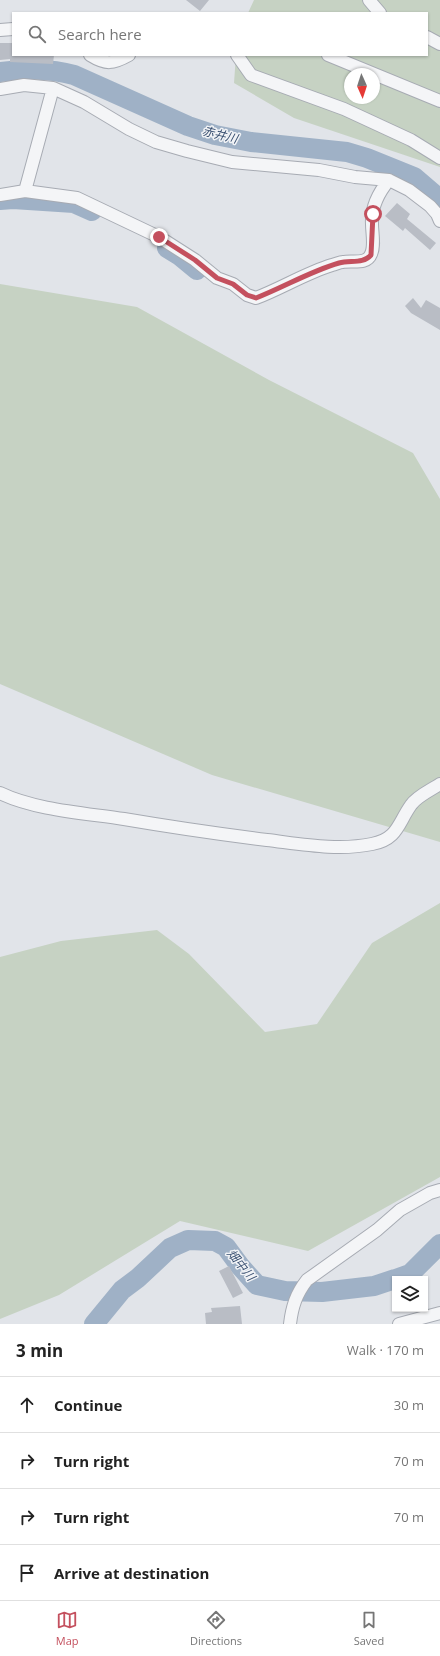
<!DOCTYPE html>
<meta charset="utf-8">
<style>
body{margin:0;font-family:"Open Sans","Noto Sans JP",sans-serif;background:#f2f2f2;color:#222}
.controls{position:absolute;right:12px;bottom:12px;display:grid;overflow:hidden;border-radius:0px;box-shadow:0 1px 3px #0004}
.controls button{width:36px;height:36px;display:grid;place-items:center;padding:0;border:0;border-bottom:1px solid #e0e0e0;background:#fff;color:#222;font:20px sans-serif}
.compass{position:absolute;left:344px;top:68px;width:36px;height:36px;border-radius:50%;background:#fff;box-shadow:0 1px 3px #0004;rotate:177deg}
.stop{position:absolute;width:12px;height:12px;margin:-9px;border:3px solid #c4505e;border-radius:50%;background:#fff}
.stop.end{background:#c4505e;border-color:#fff;box-shadow:0 1px 4px #0008}
.list{margin:0;padding:0;list-style:none}
h2{display:flex;justify-content:space-between;align-items:center;height:52px;margin:0;padding:0 16px;font-size:17px}
h2 small{font-size:13px;font-weight:400;color:#767676}
.list li{display:grid;grid-template-columns:26px 1fr auto;gap:12px;align-items:center;box-sizing:border-box;height:56px;padding:0 16px;border-top:1px solid #e0e0e0}
.list b{display:block;font-size:15px;white-space:nowrap}
.list em{font-size:13px;font-style:normal;color:#767676}
.icon{flex:none;width:22px;height:22px;fill:none;stroke:currentColor;stroke-width:2;stroke-linecap:round;stroke-linejoin:round}
.map{position:relative;flex:none;width:440px;height:1324px;overflow:hidden}
.search{position:absolute;background:#fff;box-shadow:0 1px 3px #0004;left:12px;right:12px;top:12px;height:44px;display:flex;align-items:center;gap:10px;box-sizing:border-box;padding:0 14px;border-radius:0px;color:#767676;font-size:15px}
.sheet{height:276px;background:#fff}
nav{display:flex;justify-content:space-around;align-items:center;box-sizing:border-box;height:56px;border-top:1px solid #e0e0e0;background:#fff;font-size:11px;color:#767676}
nav a{display:grid;justify-items:center;gap:2px}
nav .on{color:#c4505e}
.map>svg:first-child{display:block}
.green{fill:#c6d2c3;fill-rule:evenodd}
.lines{fill:none;stroke-linecap:round;stroke-linejoin:round}
.river{stroke:#9fb1c6;stroke-width:20}
.building{fill:#b9bdc5}
.minor-casing{stroke:#a7abb3;stroke-width:14}
.minor{stroke:#f4f5f7;stroke-width:12}
.route{stroke:#c4505e;stroke-width:5}
.labels{text-anchor:middle;stroke-width:3;stroke-linejoin:round;paint-order:stroke}
.water-label{font-size:12px;font-style:italic;fill:#384f70;stroke:#f1f3f6}
</style>
<div class="map">
<svg width="440" height="1324" viewBox="0 0 440 1324">
<rect width="100%" height="100%" fill="#e1e4e9"/>
<path class="green" d="M 254,0 L 440,0 L 440,167 L 294,118 L 234,83 L 236,55 L 427,55 L 427,13 L 248,13 ZM 350,74 L 374,74 L 374,98 L 350,98 Z
M 0,284 L 137,307 L 269,380 L 413,453 L 440,499 L 440,842 L 212,775 L 0,684 Z
M 440,903 L 440,1177 L 308,1251 L 180,1221 L 59,1295 L 0,1319 L 0,957 L 61,941 L 157,930 L 189,954 L 265,1032 L 317,1024 L 372,943 Z"/>
<g class="lines">
<path class="river" d="M 0,72 C 27,69 48,68 74,75 L 188,126 L 215,135 L 251,142 L 347,152 L 367,158 L 414,177 L 440,199
M 0,200 L 13,199 L 74,203 L 92,211
M 167,248 L 180,256 L 197,270
M 396,1279 L 410,1274 L 440,1244
M 94,1324 L 122,1290 L 138,1278 L 170,1248 L 188,1240 L 215,1241 L 226,1247 L 240,1266 L 257,1285 L 285,1291 L 322,1292 L 374,1286 L 395,1279"/>
</g>
<path class="building" d="M 186,0 L 209,0 L 200,11 Z
M 0,43 L 13,43 L 13,55 L 54,55 L 53,64 L 10,62 L 10,59 L 0,60 Z
M 397,203 L 410,214 L 407,219 L 436,243 L 430,250 L 405,228 L 403,231 L 385,216 Z
M 413,298 L 421,308 L 426,300 L 440,308 L 440,330 L 411,313 L 405,306 Z
M 229,1266 L 243,1293 L 233,1298 L 219,1271 Z
M 240,1306 L 242,1324 L 206,1324 L 205,1313 L 212,1312 L 211,1308 Z"/>
<g class="lines">
<g class="minor-casing">
<path id="minor" d="M 369,0 L 380,13
M 0,30 L 13,29
M 427,37 L 440,44
M 90,55 C 106,65 113,64 129,55
M 237,55 L 251,75 L 344,109 L 411,140 L 440,158
M 328,55 L 440,101
M 0,89 L 24,85 L 53,88 L 84,102 L 129,129 L 156,142 L 187,151 L 232,162 L 319,170 L 355,177 L 389,180 L 409,190 L 430,206 L 437,214 L 440,221
M 25,191 L 53,88
M 0,195 L 25,191 L 77,198 L 159,237 L 195,260 L 217,278 L 233,284 L 247,295 L 256,298 C 282,288 306,273 332,265 C 336,264 340,262 343,262 C 352,260 367,265 371,254 C 375,246 372,233 372,224 C 371,208 379,192 389,180
M 0,793 C 35,810 85,813 124,819 C 171,827 219,834 267,840 C 301,844 338,851 372,844 C 398,839 398,823 411,805 C 417,796 431,790 440,784
M 290,1324 C 292,1307 296,1294 307,1280 L 377,1230 L 400,1210 L 430,1193 L 440,1190
M 399,1324 L 440,1313"/>
</g>
<use href="#minor" class="minor"/>
</g>
<g class="lines">
<path class="route" d="M 159,237 L 195,260 L 217,278 L 233,284 L 247,295 L 256,298 C 284,287 311,271 339,263 C 351,260 363,264 371,255 L 373,214"/>
</g>
<g class="labels">
<g class="water-label">
<text transform="translate(220 135) rotate(14)" y="4">赤井川</text>
<text transform="translate(241 1265) rotate(51)" y="4">畑中川</text>
</g>
</g>
</svg>
<div class="controls">
<button><svg class="icon" aria-label="layers" viewBox="0 0 24 24"><path d="M12 4l9 5-9 5-9-5zM3 14l9 5 9-5"/></svg></button>
</div>
<svg class="compass" viewBox="-18 -18 36 36"><path d="M0-13l5 13h-10z" fill="#e53935"/><path d="M0 13l5-13h-10z" fill="#767676"/></svg>
<div class="stop" style="left:373px;top:214px"></div>
<div class="stop end" style="left:159px;top:237px"></div>
<div class="search"><svg class="icon" aria-label="search" viewBox="0 0 24 24"><circle cx="10" cy="10" r="6"/><path d="M15 15l6 6"/></svg>Search here</div>
</div>
<section class="sheet">
<h2>3 min<small>Walk · 170 m</small></h2>
<ul class="list">
<li><svg class="icon" aria-label="ahead" viewBox="0 0 24 24"><path d="M12 20V5M6 11l6-6 6 6"/></svg><div><b>Continue</b></div><em>30 m</em></li>
<li><svg class="icon" aria-label="right" viewBox="0 0 24 24"><path d="M7 20v-9h11M14 6l5 5-5 5"/></svg><div><b>Turn right</b></div><em>70 m</em></li>
<li><svg class="icon" aria-label="right" viewBox="0 0 24 24"><path d="M7 20v-9h11M14 6l5 5-5 5"/></svg><div><b>Turn right</b></div><em>70 m</em></li>
<li><svg class="icon" aria-label="arrive" viewBox="0 0 24 24"><path d="M6 21V4h12l-3 4 3 4H6"/></svg><div><b>Arrive at destination</b></div></li>
</ul>
</section>
<nav>
<a class="on"><svg class="icon" aria-label="map" viewBox="0 0 24 24"><path d="M3 6l6-2 6 2 6-2v14l-6 2-6-2-6 2zM9 4v14M15 6v14"/></svg>Map</a>
<a><svg class="icon" aria-label="directions" viewBox="0 0 24 24"><path d="M12 3l9 9-9 9-9-9zM9 14v-3h6M13 9l2 2-2 2"/></svg>Directions</a>
<a><svg class="icon" aria-label="saved" viewBox="0 0 24 24"><path d="M7 4h10v16l-5-4-5 4z"/></svg>Saved</a>
</nav>
